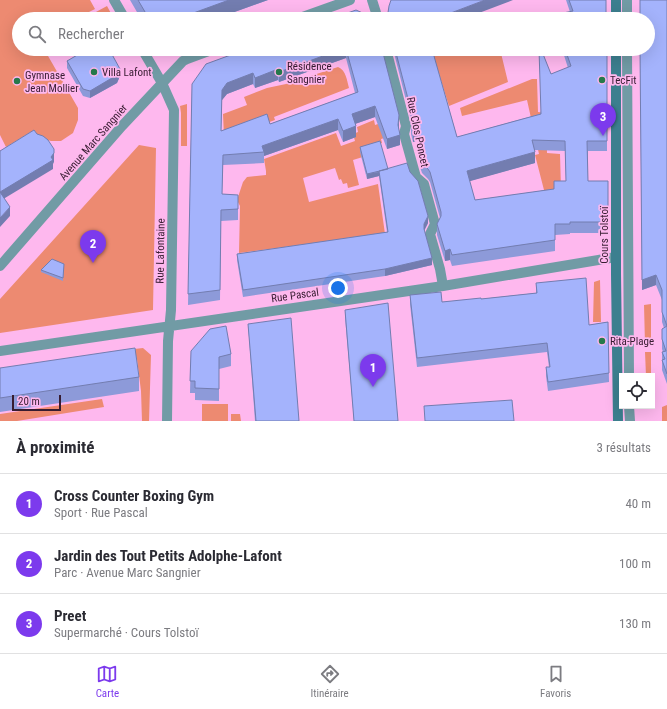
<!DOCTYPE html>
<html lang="fr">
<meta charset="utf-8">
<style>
body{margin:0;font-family:"Roboto Condensed",sans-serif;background:#f7f7f7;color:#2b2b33}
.controls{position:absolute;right:12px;bottom:12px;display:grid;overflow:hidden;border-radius:0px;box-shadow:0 4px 16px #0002}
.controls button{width:36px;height:36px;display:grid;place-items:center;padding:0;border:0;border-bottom:1px solid #e1e1e2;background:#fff;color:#2b2b33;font:20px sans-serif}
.scale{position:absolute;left:12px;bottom:10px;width:49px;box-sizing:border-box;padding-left:4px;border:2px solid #371c31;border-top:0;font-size:11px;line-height:14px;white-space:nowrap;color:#371c31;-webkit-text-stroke:3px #feb8ee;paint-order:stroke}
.you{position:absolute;left:338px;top:288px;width:14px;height:14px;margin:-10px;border:3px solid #fff;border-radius:50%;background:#1a73e8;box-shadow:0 0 0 6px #1a73e833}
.badge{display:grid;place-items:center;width:26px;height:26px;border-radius:50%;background:#7c3aed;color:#fff;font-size:13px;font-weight:700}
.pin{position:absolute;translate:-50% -33px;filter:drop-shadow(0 1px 2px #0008)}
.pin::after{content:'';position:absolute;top:21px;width:14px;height:12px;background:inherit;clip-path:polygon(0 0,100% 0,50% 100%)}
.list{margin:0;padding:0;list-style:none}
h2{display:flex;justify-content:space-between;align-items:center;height:52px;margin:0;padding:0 16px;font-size:17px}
h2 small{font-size:13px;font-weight:400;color:#7c7c81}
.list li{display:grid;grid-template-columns:26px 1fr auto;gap:12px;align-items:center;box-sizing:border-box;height:60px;padding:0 16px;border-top:1px solid #e1e1e2}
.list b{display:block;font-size:15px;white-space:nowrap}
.list p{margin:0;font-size:13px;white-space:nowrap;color:#7c7c81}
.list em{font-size:13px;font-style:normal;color:#7c7c81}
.icon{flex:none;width:22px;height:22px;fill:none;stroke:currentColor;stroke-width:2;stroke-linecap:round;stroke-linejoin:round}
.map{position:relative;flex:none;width:667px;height:421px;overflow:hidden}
.search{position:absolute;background:#fff;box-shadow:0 4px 16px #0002;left:12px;right:12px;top:12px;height:44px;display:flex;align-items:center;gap:10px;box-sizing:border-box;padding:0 14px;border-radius:22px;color:#7c7c81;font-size:15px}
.sheet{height:232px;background:#fff}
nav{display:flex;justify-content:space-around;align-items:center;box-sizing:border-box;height:56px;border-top:1px solid #e1e1e2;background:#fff;font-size:11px;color:#7c7c81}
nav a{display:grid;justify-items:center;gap:2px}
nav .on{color:#7c3aed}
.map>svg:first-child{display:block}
.green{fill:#ed8a71}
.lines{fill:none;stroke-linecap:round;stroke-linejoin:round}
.lane{stroke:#719ba5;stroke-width:10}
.street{stroke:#719ba5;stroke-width:10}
.secondary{stroke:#3c7f8f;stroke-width:10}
.wall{fill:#8d9ad9;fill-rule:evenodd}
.shaded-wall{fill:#737db0}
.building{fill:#a4b3fc;stroke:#737db0;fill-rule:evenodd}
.poi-dot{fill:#26794b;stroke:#feb8ee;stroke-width:1.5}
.labels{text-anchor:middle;stroke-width:3.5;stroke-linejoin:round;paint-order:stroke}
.poi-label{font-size:11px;fill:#371c31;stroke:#feb8ee;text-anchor:start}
.street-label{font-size:11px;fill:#371c31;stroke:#feb8ee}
</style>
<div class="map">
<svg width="667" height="421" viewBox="0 0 667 421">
<rect width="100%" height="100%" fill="#feb8ee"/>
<path class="green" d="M 0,0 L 90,0 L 95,9 L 75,19 L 19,19 L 19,49 L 44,49 L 78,108 L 78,120 L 73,133 L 61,141 L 51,141 L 37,137 L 31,132 L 6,147 L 0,135 Z
M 107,6 L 114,19 L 83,19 Z
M 431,49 L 500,49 L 508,82 L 449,106 Z
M 338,67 C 346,70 347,81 349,88 L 274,117 L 275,120 L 229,137 L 224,137 L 223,114 L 247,105 L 244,97 L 267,88 L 286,84 Z
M 532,79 L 537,79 L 538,112 L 546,113 L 547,153 L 560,154 L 561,190 L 517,197 L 544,190 L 535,155 L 539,154 L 527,100 L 462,116 L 460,108 Z
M 187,104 L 187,146 L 181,146 L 181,113 L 180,106 Z
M 374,120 L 375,125 L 390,120 L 398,134 L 381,139 L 382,143 L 364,149 L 366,156 L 353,160 L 359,185 L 348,188 L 347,183 L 343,184 L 341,179 L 339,180 L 335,168 L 303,178 L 309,202 L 378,184 L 385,234 L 239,253 L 240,206 L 237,200 L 243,182 L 247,177 L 266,175 L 266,171 L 264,159 L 336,133 L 341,146 L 355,141 L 353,134 L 358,132 L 357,127 Z
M 139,145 L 156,148 L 153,310 L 0,333 L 0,299 Z
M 600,280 L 601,322 L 593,322 L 594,282 Z
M 651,304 L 651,344 L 645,344 L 644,305 Z
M 143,348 L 151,355 L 149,421 L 142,421 L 141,391 L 137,359 L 104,362 L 109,352 Z
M 645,352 L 651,352 L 651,376 L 646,376 Z
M 102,399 L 104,407 L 17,421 L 0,421 L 0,414 Z
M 202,404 L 228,404 L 228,421 L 202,421 Z
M 667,405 L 667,421 L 662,421 L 662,407 Z
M 231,414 L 240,414 L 241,421 L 231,421 Z"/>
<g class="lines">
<path class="lane" d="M 627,0 L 627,19
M 627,49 L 629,376
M 629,406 L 630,421"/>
<path class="street" d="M 114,0 L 125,19
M 372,0 L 378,19
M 297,19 L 350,0
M 142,49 L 162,83 L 174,110 L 171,310 L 168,341 L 167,421
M 386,49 L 406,126 L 404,134 L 416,177 L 424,184 L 435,224 L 430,234 L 440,269 L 443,286
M 0,266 L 122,126 L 183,61 L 187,59 L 214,49
M 0,351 L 443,286 L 616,257"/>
<path class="secondary" d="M 616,0 L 616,19
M 616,49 L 616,274 L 618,421"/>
</g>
<path class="wall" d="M 130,0 L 268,0 L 215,19 L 141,19 Z
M 566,0 L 606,0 L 606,19 L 553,19 L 553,15 L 570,12 Z
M 667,0 L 667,384 L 662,370 L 662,352 L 663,352 L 662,349 L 662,329 L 664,328 L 662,322 L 662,300 L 656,285 L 642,290 L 640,49 Z
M 247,49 L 382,49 L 399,126 L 399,129 L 400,145 L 387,149 L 375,117 L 355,124 L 356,137 L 343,142 L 338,130 L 264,156 L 264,163 L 223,165 L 222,194 L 238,195 L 238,220 L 221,221 L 220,300 L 188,305 L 192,84 ZM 346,58 L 355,93 L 270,124 L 221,131 L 222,100 L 227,94 L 253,84 L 255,88 L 278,80 L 279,82 Z
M 393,49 L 432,49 L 457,137 L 540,114 L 551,74 L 568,68 L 562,49 L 607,49 L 607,151 L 588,151 L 588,181 L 608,181 L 608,233 L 570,233 L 570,234 L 555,235 L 555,251 L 452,266 L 450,260 L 445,261 L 437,235 L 437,224 L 440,218 L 430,182 L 428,179 L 422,173 L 420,167 L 420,156 L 422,156 L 418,140 L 413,142 L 411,134 L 411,120 ZM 535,150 L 565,151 L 566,181 L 554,189 L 475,200 L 469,181 L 535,163 Z
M 77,51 L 120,76 L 117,83 L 90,98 L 83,96 L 67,68 L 67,61 L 77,56 Z
M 360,147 L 388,169 L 410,172 L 428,223 L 424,231 L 432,265 L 385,276 L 243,297 L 237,260 L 237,254 L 387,232 L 379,176 L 367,179 L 360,152 Z
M 64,264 L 63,281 L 41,272 L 41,270 Z
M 536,283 L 589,325 L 608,322 L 609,382 L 548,391 L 546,376 L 546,367 L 549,367 L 547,352 L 417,367 L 410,304 L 410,295 L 442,302 L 481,299 L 536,293 Z
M 345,310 L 398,421 L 354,421 L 345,317 Z
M 248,324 L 299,421 L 255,421 Z
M 191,351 L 231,354 L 231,366 L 219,369 L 219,401 L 195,400 L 195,393 L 190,393 Z
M 0,368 L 139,377 L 139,391 L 0,412 Z"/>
<path class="shaded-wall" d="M 229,0 L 268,0 L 215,19 L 177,19 Z
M 485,0 L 513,0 L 463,19 L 435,19 Z
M 342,49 L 346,49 L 346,58 L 279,82 L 279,72 Z
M 120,69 L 120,76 L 117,83 L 90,98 L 90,91 Z
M 278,69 L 278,80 L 255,88 L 255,78 Z
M 253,73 L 253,84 L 227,94 L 222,100 L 221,141 L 222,90 L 227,83 Z
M 375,106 L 375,117 L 352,125 L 352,114 Z
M 399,115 L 399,126 L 398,135 L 398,125 Z
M 338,119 L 338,130 L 264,156 L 264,152 L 262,146 Z
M 356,126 L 356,137 L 343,142 L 343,131 Z
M 418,130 L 418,140 L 413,142 L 413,131 Z
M 400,135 L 400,145 L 387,149 L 387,139 Z
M 54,149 L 54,162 L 53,164 L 53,169 L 0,201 L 0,192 L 51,157 Z
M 535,152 L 535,163 L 467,182 L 467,171 Z
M 379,172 L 379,176 L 367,179 L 367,174 Z
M 10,207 L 10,216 L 0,227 L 0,218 Z
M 428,216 L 428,223 L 424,231 L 424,236 L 424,224 Z
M 450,249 L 450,260 L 445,261 L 445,251 Z
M 432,258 L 432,265 L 385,276 L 385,269 Z
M 656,275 L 656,285 L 642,290 L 642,280 Z"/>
<path class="building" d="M 138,0 L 229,0 L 177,19 L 152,19 L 148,17 Z
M 391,0 L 485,0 L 435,19 L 387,19 L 389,6 Z
M 569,0 L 606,0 L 606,19 L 555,19 L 553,15 L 573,11 Z
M 640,0 L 667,0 L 667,326 L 662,312 L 662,290 L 656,275 L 642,280 L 640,49 L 648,49 L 648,19 L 640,19 Z
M 356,10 L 376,19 L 331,19 Z
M 80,49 L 109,49 L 120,69 L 117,75 L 90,91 L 83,89 L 67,61 L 79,54 L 77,51 Z
M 247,49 L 342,49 L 279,72 L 278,69 L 255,78 L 253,73 L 227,83 L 222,90 L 221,131 L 267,114 L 270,124 L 358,92 L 346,49 L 382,49 L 399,115 L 398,125 L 400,135 L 387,139 L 375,106 L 352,114 L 356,126 L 343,131 L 338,119 L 262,146 L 264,152 L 223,155 L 222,194 L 238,195 L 238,209 L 221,210 L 220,290 L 188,294 L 192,84 L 206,64 Z
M 395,49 L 432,49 L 457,137 L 541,114 L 539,49 L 541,49 L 551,74 L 571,66 L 565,49 L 607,49 L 607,141 L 587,141 L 588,181 L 608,181 L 608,222 L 570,222 L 570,224 L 555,224 L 555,240 L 452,255 L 450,249 L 445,251 L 437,224 L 441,216 L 441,212 L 430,172 L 428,169 L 422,163 L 420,156 L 425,155 L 418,130 L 413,131 L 411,123 L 412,114 ZM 532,140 L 565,141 L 566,181 L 554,181 L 554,189 L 475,200 L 467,171 L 535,152 Z
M 34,130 L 37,134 L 43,136 L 48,140 L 54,149 L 54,153 L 51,157 L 53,160 L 0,192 L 10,207 L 0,218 L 0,151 Z
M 380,141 L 388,169 L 367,174 L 360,147 Z
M 407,163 L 410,172 L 418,181 L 428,216 L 424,224 L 424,229 L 432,258 L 385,269 L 243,290 L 237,254 L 388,232 L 379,171 Z
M 52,259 L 64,264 L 63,278 L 41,270 Z
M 586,278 L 589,325 L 608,322 L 609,373 L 548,382 L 546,367 L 550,367 L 547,343 L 417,358 L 410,295 L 441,292 L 442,302 L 481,298 L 481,299 L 537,293 L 536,283 Z
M 388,303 L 398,421 L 354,421 L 345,310 Z
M 291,318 L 299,421 L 256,421 L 248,324 Z
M 226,326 L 231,354 L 219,357 L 219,389 L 195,388 L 195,381 L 190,381 L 191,351 L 210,329 Z
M 667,326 L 667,374 L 662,360 L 665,359 L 662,352 L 666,351 L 662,339 L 662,329 Z
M 135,348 L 139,377 L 0,398 L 0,368 Z
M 512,400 L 514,421 L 425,421 L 424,406 Z"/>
<g class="poi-dot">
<circle cx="94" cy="72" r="4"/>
<circle cx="279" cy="72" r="4"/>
<circle cx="602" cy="80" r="4"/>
<circle cx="17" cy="81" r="4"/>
<circle cx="602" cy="341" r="4"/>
</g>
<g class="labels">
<g class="poi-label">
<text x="287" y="70">Résidence<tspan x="287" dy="13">Sangnier</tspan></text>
<text x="102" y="76">Villa Lafont</text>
<text x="25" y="79">Gymnase<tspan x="25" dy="13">Jean Mollier</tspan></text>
<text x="610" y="84">TecFit</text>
<text x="610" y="345">Rita-Plage</text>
</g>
<g class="street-label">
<text transform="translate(418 132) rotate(78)" y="4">Rue Clos Poncet</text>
<text transform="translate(93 142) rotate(-49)" y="4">Avenue Marc Sangnier</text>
<text transform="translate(604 235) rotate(-90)" y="4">Cours Tolstoï</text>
<text transform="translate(160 251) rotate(-89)" y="4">Rue Lafontaine</text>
<text transform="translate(295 295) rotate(-8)" y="4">Rue Pascal</text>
</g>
</g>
</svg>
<div class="controls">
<button><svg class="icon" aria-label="locate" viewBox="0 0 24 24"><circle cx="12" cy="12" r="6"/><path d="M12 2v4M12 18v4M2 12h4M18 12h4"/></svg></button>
</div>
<div class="scale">20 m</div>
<div class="you"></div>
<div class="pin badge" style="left:373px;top:387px">1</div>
<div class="pin badge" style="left:93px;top:263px">2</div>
<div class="pin badge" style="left:603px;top:136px">3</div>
<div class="search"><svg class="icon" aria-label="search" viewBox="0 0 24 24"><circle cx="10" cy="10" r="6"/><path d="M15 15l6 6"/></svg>Rechercher</div>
</div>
<section class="sheet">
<h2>À proximité<small>3 résultats</small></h2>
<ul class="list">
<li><span class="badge">1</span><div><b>Cross Counter Boxing Gym</b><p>Sport · Rue Pascal</p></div><em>40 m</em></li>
<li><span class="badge">2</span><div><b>Jardin des Tout Petits Adolphe-Lafont</b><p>Parc · Avenue Marc Sangnier</p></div><em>100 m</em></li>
<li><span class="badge">3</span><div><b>Preet</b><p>Supermarché · Cours Tolstoï</p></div><em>130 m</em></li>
</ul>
</section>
<nav>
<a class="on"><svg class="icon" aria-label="map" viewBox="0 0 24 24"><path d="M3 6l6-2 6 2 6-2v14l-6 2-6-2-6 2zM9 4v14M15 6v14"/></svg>Carte</a>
<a><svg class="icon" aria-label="directions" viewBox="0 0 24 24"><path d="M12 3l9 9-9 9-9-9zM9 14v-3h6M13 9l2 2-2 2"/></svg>Itinéraire</a>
<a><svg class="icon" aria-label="saved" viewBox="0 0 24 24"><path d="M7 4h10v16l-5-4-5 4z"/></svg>Favoris</a>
</nav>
